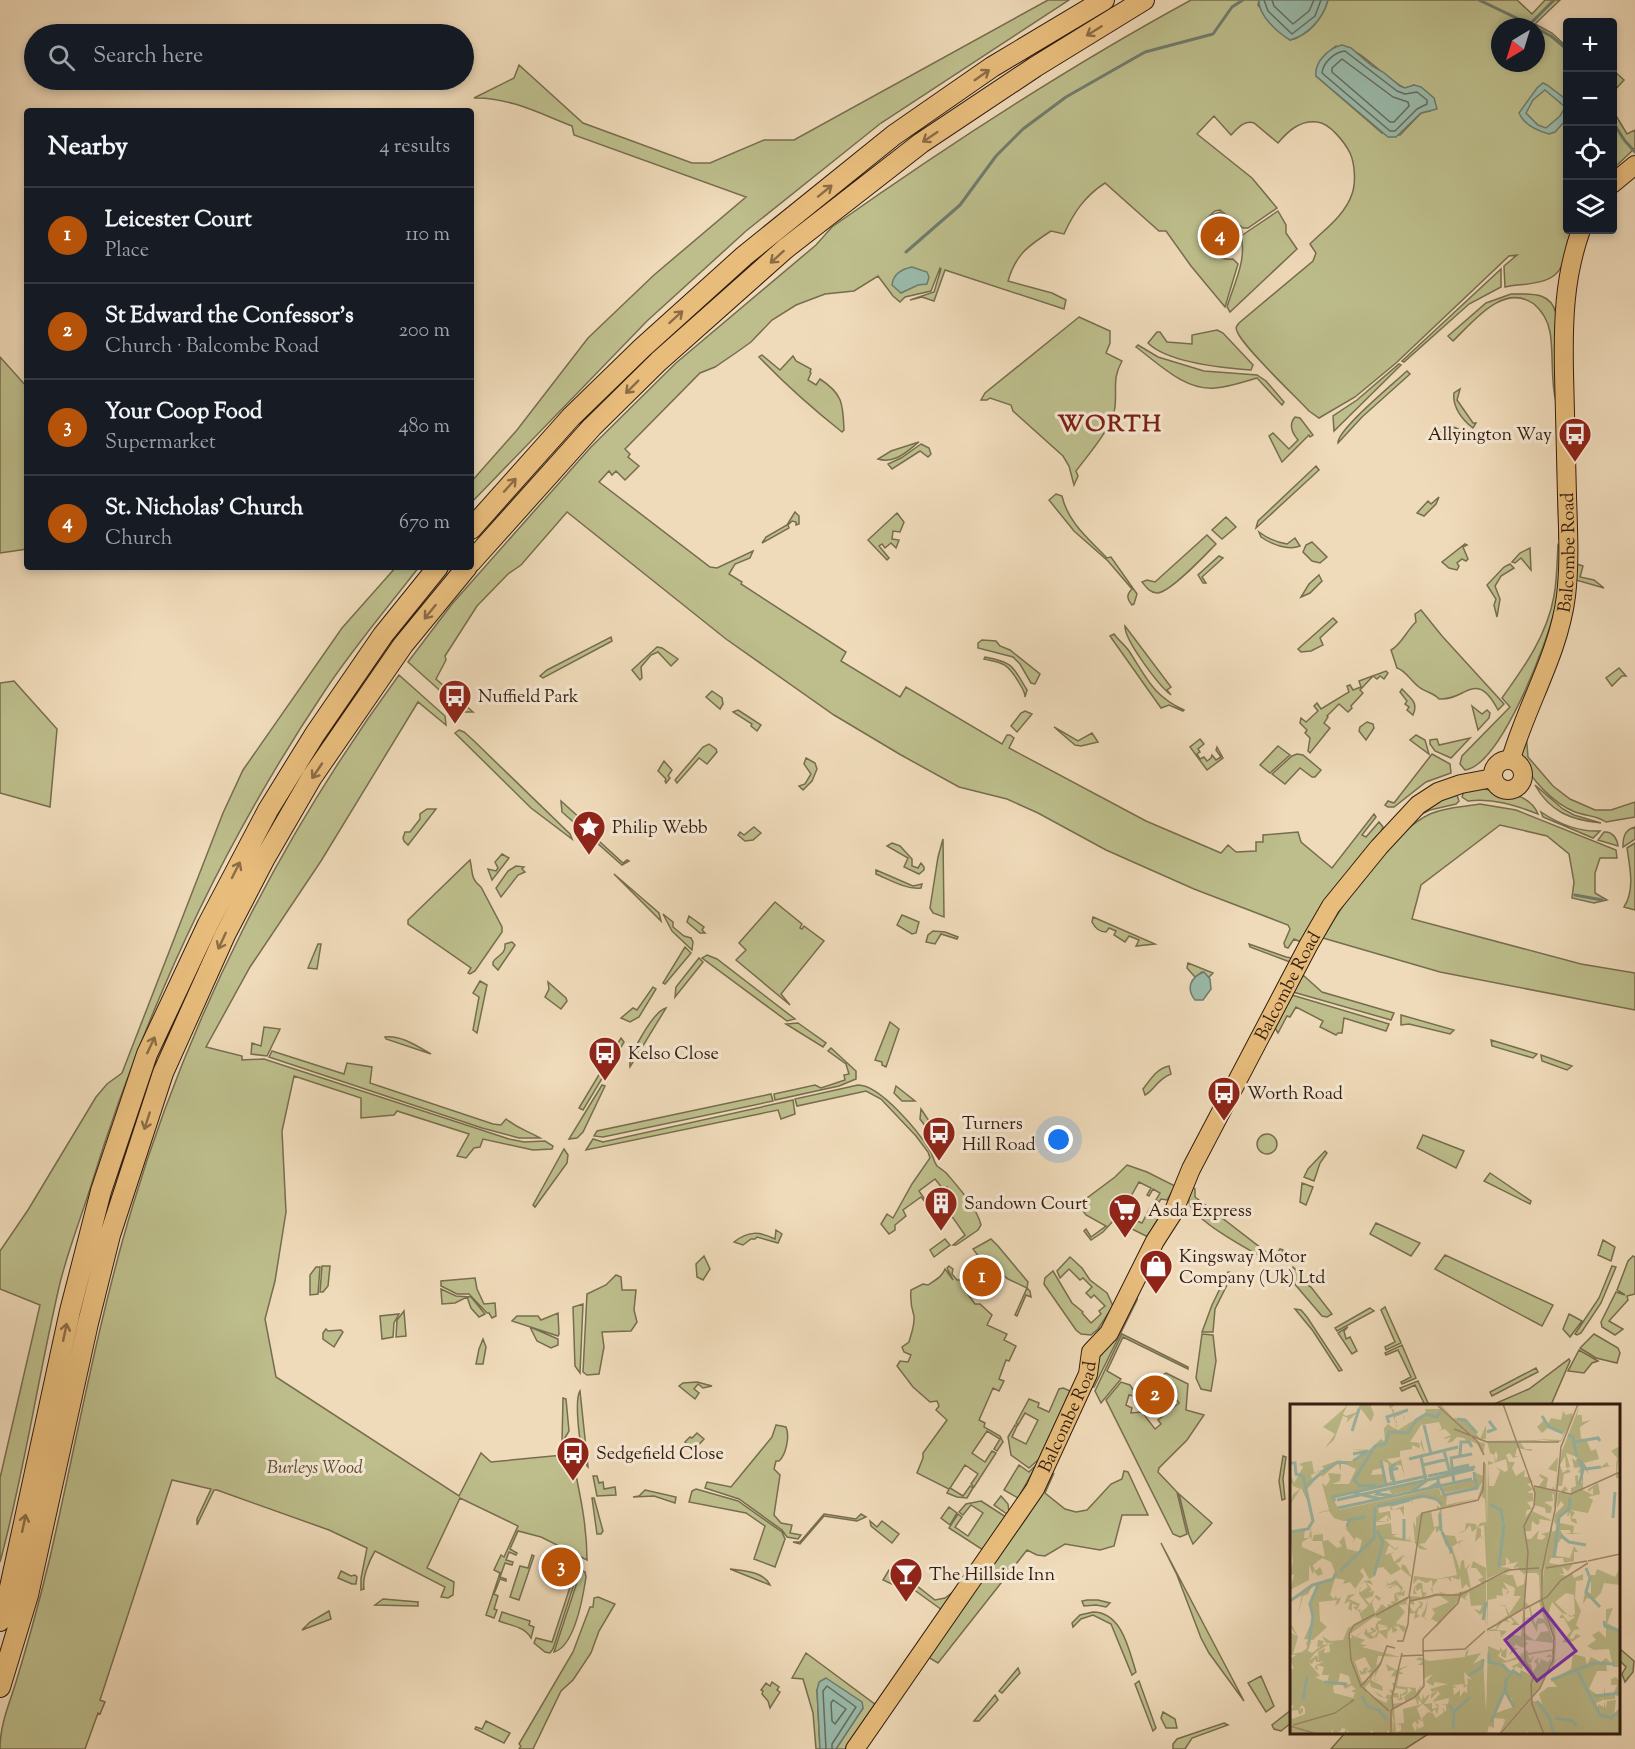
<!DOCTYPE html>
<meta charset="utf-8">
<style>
body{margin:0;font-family:"Sorts Mill Goudy",serif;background:#20242c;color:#f1f3f6}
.controls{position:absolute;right:18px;top:18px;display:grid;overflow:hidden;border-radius:6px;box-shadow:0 3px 9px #0003}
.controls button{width:54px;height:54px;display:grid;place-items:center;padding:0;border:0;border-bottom:2px solid #363941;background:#171b24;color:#f1f3f6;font:30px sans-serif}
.compass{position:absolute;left:1491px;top:18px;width:54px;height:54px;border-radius:50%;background:#171b24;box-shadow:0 3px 9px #0003;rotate:218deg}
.you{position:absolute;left:1059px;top:1140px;width:21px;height:21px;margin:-15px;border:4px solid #fff;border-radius:50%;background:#1a73e8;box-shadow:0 0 0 9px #1a73e833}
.badge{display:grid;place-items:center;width:39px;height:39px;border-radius:50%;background:#b45309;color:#fff;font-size:20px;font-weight:700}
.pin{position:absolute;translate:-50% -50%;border:3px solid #fff;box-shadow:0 2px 6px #0006}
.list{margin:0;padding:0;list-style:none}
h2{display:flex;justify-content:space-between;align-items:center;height:78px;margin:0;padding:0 24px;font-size:26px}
h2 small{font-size:20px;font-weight:400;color:#9ea1a6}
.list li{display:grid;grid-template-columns:39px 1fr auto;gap:18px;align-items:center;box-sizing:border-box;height:96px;padding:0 24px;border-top:2px solid #363941}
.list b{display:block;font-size:22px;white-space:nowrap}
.list p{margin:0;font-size:20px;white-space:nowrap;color:#9ea1a6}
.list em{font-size:20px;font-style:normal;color:#9ea1a6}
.icon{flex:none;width:33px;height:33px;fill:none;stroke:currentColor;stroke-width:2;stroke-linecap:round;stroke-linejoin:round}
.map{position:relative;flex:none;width:1635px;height:1749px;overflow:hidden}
.search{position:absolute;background:#171b24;box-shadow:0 3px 9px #0003;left:24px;top:24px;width:450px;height:66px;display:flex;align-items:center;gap:15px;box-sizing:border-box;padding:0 21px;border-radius:33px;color:#9ea1a6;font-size:22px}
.panel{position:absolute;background:#171b24;box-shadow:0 3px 9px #0003;left:24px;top:108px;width:450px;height:462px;border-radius:6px}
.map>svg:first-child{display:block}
.green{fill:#bdbe8c;stroke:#776d4e;stroke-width:1.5;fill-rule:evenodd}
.water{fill:#9abbac;stroke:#707b6e;stroke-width:1.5;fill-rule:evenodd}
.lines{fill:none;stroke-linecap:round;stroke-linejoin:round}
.shore{stroke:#666c5e;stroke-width:1.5}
.stream{stroke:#707b6e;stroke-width:3}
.major-casing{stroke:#311c10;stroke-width:20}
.highway-casing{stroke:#311c10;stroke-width:22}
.major{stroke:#e8bd7c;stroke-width:18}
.highway{stroke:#e8bd7c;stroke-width:20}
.oneway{stroke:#8c6c46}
.labels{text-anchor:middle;stroke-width:6;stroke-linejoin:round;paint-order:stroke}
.poi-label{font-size:18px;fill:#311c10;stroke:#f5e7d2;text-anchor:start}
.street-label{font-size:18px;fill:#311c10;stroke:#f5e7d2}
.park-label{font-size:18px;font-style:italic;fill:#5b4d35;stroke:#f5e7d2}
.district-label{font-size:24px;font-weight:bold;letter-spacing:1.5px;fill:#7a1f14;stroke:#f5e7d2}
.inset-river{fill:none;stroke:#9abbac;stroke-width:3}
.inset-road{fill:none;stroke:#a38e75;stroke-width:1.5}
.view{fill:#7b2cbf;fill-opacity:0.15;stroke:#7b2cbf;stroke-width:3}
.inset-edge{fill:none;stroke:#311c10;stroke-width:3}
</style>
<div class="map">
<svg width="1635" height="1749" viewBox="0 0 1635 1749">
<rect width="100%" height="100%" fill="#efdab9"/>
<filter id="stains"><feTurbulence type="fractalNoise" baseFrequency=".00333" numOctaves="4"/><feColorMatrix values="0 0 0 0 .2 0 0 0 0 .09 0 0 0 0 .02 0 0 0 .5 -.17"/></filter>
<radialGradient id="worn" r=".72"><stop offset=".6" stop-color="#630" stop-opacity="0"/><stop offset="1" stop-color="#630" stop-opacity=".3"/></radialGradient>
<path class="green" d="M 1048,0 L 1069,0 L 881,123 L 746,231 L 647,321 L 471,503 L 471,482 L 517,430 L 588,338 L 654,275 L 746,197 L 574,135 L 572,126 C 541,114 509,97 474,98 L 514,78 L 519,65 L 583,123 L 692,163 L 710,163 L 764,140 L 794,140 Z
M 1191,0 L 1259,0 L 1258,5 L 1274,26 L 1290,40 C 1309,35 1323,18 1328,0 L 1517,0 L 1532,14 L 1545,0 L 1560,0 L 1535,24 L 1552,33 L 1567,47 L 1568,230 L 1573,230 C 1567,242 1567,255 1561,267 C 1552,286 1523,283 1505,287 L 1504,266 L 1517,255 L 1509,256 L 1396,363 L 1355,397 L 1319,418 L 1309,411 C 1296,397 1241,345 1237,331 C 1235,327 1237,326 1239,323 L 1313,261 L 1316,253 L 1310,244 C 1325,229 1345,215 1352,194 C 1356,183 1355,164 1350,153 C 1345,143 1330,123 1317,122 C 1300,120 1288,131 1278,143 L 1254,123 C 1244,120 1238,128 1231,135 L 1214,116 L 1197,134 L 1252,178 L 1277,208 L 1248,228 L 1243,228 L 1220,210 L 1215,211 L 1205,220 C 1199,241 1208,261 1233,259 L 1238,264 L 1225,307 L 1191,266 L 1166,231 L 1159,231 L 1105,183 C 1085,196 1074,212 1064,234 L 1051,231 C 1028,246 1016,254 1008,281 L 1052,293 L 1066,300 L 1064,309 L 945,270 L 934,301 L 922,297 L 910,300 L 934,292 L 941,269 L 940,268 L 931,291 L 905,297 L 900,302 L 893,296 L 878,276 L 854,291 L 825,294 L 796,305 L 772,320 L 751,342 L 737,352 L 715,367 L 700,373 L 625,449 L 630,454 L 628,457 L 639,466 L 625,480 L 616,471 L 612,475 L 609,471 L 599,482 L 710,567 L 717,568 L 753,551 L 750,558 L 735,564 L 729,574 L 742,582 L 741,584 L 846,652 L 841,661 L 900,697 L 906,687 L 1002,744 L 1007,735 L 1010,735 L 1014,738 L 1009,748 L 1146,821 L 1221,853 L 1228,845 L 1236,852 L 1256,851 L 1256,842 L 1263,842 L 1263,835 L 1298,832 L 1301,842 L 1332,868 L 1374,814 L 1376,817 L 1362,835 L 1366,837 L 1379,822 L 1383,827 L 1381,832 L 1324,903 L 1301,942 L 1294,939 L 1288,948 L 1285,947 L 1284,943 L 1290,929 L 1288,925 L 1194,889 L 1106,850 L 1038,813 L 1007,799 L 959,787 L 901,755 L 834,715 L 726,639 L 567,512 L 521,565 L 508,574 L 477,606 L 445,656 L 446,660 L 436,679 L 473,712 L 464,712 L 408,662 L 452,604 L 591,447 L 676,363 L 816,245 L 832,227 C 948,145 1066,68 1191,0 ZM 1500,27 L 1536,27 L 1536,63 L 1500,63 ZM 1336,46 C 1343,49 1353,50 1359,54 C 1367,59 1398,87 1405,88 C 1408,88 1411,86 1414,85 L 1430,111 L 1421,113 L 1400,135 L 1382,133 L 1316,76 C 1317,62 1325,54 1336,46 Z
M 1612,69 L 1624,80 L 1613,92 L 1612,92 Z
M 1612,109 L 1627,134 L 1635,130 L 1635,148 L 1613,169 Z
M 1278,211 L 1286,225 L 1286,233 L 1297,249 L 1230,312 L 1227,307 C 1234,284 1247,260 1241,236 Z
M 1220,212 L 1239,226 L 1242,232 L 1237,232 L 1231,222 L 1224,227 L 1217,218 L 1210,216 Z
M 1501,269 L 1501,287 L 1469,304 L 1404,362 L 1402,361 Z
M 1511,294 C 1530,294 1550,291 1556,313 L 1562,535 L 1559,538 L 1556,402 C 1550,379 1554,355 1550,332 C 1548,321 1542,311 1534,304 C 1503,282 1473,322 1453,341 L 1448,336 L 1486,303 Z
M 1079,317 L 1110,331 L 1110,343 L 1106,353 L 1122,361 C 1112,379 1117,388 1115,407 C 1113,427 1088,455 1076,471 L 1078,476 L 1074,485 L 1069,466 L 1063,456 L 1013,411 L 1011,405 L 990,398 L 987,400 L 981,400 L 985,393 Z
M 1217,330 L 1223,333 L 1253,365 L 1251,370 C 1223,368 1168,363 1148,343 L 1157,332 L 1160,332 L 1167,342 L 1192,344 L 1192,335 Z
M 1138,345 L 1158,357 L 1204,371 L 1257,375 L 1266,381 L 1284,402 L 1282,405 L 1257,378 C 1243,382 1229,387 1215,388 C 1185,391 1159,364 1136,347 Z
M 762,355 L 780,370 L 793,356 L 796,361 L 811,369 L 810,372 L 811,373 L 808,380 L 816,385 L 820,379 C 843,394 843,404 844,430 L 842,432 C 813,409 785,384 759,357 Z
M 0,357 L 27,387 L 27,549 L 0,553 Z
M 1399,364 L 1401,365 L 1334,431 L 1333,416 L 1357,400 Z
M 1407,371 L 1410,374 L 1362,417 L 1338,443 C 1337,430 1394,383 1407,371 Z
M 1460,389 L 1457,400 L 1473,423 L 1476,423 L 1473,428 C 1462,420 1452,406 1454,393 Z
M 1295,417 L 1300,418 L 1313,435 L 1310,437 L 1309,435 L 1282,462 L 1269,436 L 1273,433 L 1289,449 L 1298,440 C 1292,433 1288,425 1295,417 Z
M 1447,426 C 1457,425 1468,437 1478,441 L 1478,444 L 1453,430 L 1441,432 Z
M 919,442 C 906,452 895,464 878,459 L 891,451 Z
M 921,444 L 929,448 L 931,454 L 928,457 L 920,451 L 892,469 L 888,464 L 901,458 Z
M 1316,466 L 1319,470 L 1256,528 L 1258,521 Z
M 1056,494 L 1062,496 C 1068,523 1090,540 1107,558 L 1111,557 L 1137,594 L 1134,604 L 1132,605 C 1127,599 1126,595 1132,589 L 1108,561 L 1074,531 L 1049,500 Z
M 1439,497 L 1436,504 L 1424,516 L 1417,513 L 1428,501 L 1431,504 Z
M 795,512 L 799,516 L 799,524 L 796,525 L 796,522 L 792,521 L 788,525 L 789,528 L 762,543 L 766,537 L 787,525 Z
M 897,513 L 904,522 L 900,532 L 893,531 L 892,539 L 899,540 L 896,548 L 891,543 L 885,548 L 882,544 L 879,546 L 889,558 L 887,560 L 868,540 Z
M 1226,517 L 1236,527 L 1222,539 L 1212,530 Z
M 1259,532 C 1268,539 1276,542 1287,544 L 1295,538 L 1300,546 C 1288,551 1271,544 1261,537 Z
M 1207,535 L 1216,544 C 1206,554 1169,594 1157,593 C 1150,593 1146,587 1142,582 L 1147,580 L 1155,582 Z
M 1312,542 L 1327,557 L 1320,563 L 1312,561 L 1303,552 L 1306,545 Z
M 1465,544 L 1467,545 L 1463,547 L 1468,559 L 1466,561 L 1462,559 L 1457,563 L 1459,566 L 1457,570 L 1449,568 L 1442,562 Z
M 1558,545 L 1562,549 C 1561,569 1560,590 1555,609 C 1547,643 1501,765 1465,770 L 1460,764 L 1462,756 L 1510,707 L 1502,698 C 1525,666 1547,635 1554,596 C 1557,579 1557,562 1558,545 Z
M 1530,548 L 1531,570 L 1521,558 L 1515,563 L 1512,562 L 1520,553 Z
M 1219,556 L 1223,558 L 1202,577 L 1206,583 L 1203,583 L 1198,575 Z
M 1510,564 L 1514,568 L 1501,576 L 1495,586 L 1500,599 L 1497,617 L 1494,605 L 1496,599 L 1487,585 L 1504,567 Z
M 1577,564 L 1583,566 L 1580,577 L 1594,580 L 1604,588 L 1576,580 Z
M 396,567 L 419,567 C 388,607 354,647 326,689 C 223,843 144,1012 90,1189 C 80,1220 68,1251 60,1283 C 38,1376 25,1470 0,1562 L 0,1478 L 40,1305 L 0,1289 L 0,1251 L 28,1210 L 96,1097 L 107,1084 L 122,1073 L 223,813 L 243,770 L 342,628 Z
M 1319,575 L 1322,581 L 1310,593 L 1301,597 L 1309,584 Z
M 1421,610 L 1442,636 L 1504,704 L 1498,710 C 1476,668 1466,701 1439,699 C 1434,693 1425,692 1419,687 C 1411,681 1405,670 1397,668 L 1391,650 C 1401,645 1407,630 1416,622 L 1415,614 Z
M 1333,618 L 1337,622 L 1320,638 L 1323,645 L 1311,651 L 1301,652 L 1298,649 Z
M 1125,626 L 1171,687 L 1167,690 L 1171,695 C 1158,685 1124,639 1125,626 Z
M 1114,634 C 1118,640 1124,644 1129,651 C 1146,677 1153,696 1184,710 L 1183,711 L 1169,705 L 1161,708 L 1110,636 Z
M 611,637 L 612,641 L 543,678 L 540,676 L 547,670 Z
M 982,640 L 996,641 L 1000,646 L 1010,650 L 1040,674 L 1035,684 L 1031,683 L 1020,664 L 1013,657 L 978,648 L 978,643 Z
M 657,647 L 662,648 L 678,659 L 671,666 L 658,652 L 651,655 L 641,667 L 642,678 L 640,680 L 632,670 Z
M 985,657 C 1015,663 1012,666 1027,690 L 1025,697 C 1025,691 1022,688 1018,681 C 1007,663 1003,663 984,659 Z
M 1619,668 L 1626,676 L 1622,676 L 1612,686 L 1606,678 Z
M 1386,671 L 1388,673 L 1384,679 L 1380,676 L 1377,679 L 1373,676 L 1360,690 L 1363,693 L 1351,706 L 1352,708 L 1348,712 L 1339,704 L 1327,716 L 1328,717 L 1324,723 L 1330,728 L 1310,753 L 1308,751 L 1310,738 L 1305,733 L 1307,730 L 1300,723 L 1301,718 L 1306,722 L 1318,711 L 1314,706 L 1317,703 L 1321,709 L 1349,692 L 1347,686 L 1350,685 L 1353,690 L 1361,687 L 1359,681 Z
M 399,675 L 445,716 L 446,725 L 418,702 L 321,861 L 250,967 L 206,1047 L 242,1056 L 242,1060 L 264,1059 L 509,1139 L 524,1142 L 545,1141 L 553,1146 L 552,1149 L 533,1150 L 483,1139 L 480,1147 L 474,1148 L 466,1158 L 457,1156 L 469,1134 L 397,1111 L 394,1115 L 361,1118 L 361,1098 L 294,1076 L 282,1131 L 286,1212 L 275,1281 L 265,1319 L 276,1377 L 459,1496 L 481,1453 L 491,1462 L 563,1455 L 573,1461 C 580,1494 587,1526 587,1560 L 541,1537 L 518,1531 L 510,1549 L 517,1553 L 516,1555 L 509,1552 L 506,1560 L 513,1562 L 512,1565 L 505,1563 L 500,1577 L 506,1579 L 506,1581 L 500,1579 L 494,1594 L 498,1596 L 494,1609 L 497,1610 L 494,1618 L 486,1615 L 500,1573 L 494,1570 L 501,1555 L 504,1557 L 518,1526 L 460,1498 L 427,1568 L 454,1582 L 453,1595 L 448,1598 L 441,1597 L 445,1587 L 375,1551 C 369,1561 362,1578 364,1589 L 361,1590 L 361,1578 L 367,1548 L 329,1530 L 217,1490 L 214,1490 L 197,1525 L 197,1519 L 211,1489 L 172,1480 L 100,1700 L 105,1702 L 100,1714 L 98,1713 L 85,1749 L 0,1749 C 0,1724 9,1705 16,1682 C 29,1639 41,1596 51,1553 C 77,1438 98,1321 132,1208 C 189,1017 281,836 399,675 Z
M 14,681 L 57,729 L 50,807 L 0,793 L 0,683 Z
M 1402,689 C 1410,698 1419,702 1413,715 L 1407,710 L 1409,707 L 1405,704 L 1407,701 L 1400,692 Z
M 712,691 L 722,698 L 723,704 L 720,709 L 706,697 Z
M 1472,706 L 1482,714 L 1487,710 L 1490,713 L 1489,718 L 1478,730 Z
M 738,710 L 761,725 L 757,731 L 751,726 L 752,724 L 733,712 Z
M 1025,711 L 1032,714 L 1017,732 L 1011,726 L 1021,713 Z
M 1367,722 L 1373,724 L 1374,728 L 1366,740 L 1359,731 L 1360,727 Z
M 1054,727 L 1078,741 L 1092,733 L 1098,742 L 1081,746 L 1075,745 Z
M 459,730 L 464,732 L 473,740 L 570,834 L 572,839 L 531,808 L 455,733 Z
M 1526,733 L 1528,757 L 1553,786 L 1570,799 L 1595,810 L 1611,810 L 1635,802 L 1635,817 L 1606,822 C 1597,815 1585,816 1575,812 C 1555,804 1526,777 1522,755 C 1520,749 1525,740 1526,733 Z
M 1416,735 L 1425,740 L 1429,754 L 1410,740 Z
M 1470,738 L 1451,758 L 1435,751 L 1430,744 L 1430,740 L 1437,739 L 1439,745 Z
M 1200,739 L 1204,744 L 1198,749 L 1200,752 L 1197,754 L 1200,759 L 1204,757 L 1207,761 L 1211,758 L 1212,755 L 1216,760 L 1221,757 L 1216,750 L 1217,747 L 1223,758 L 1207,770 L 1190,747 Z
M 709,744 L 716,749 L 717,752 L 707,764 L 699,758 L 677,783 L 675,780 L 703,747 Z
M 1278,746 L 1290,755 L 1270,773 L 1260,765 Z
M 1297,754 L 1303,755 L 1321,770 L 1315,777 L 1312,777 L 1300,768 L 1285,784 L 1272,774 L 1292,756 Z
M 1432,754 L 1450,764 L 1451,773 L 1426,782 L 1394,807 L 1388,807 L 1385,805 L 1388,801 L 1394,803 Z
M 806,758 L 815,763 L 817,769 L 812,781 L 803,790 L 799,786 L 805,784 L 811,774 L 804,764 Z
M 664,761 L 672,770 L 668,776 L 670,778 L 666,783 L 665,781 L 666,779 L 658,771 Z
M 1535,785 L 1563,809 L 1574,815 L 1601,823 C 1571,820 1550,812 1535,785 Z
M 1482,789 C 1501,791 1530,793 1538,814 C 1515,805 1493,798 1468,801 L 1462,797 L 1464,791 Z
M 1457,795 L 1459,801 L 1456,804 L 1430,810 L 1416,817 L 1431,803 Z
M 561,801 L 581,819 L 584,819 L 580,823 L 582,826 L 578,826 L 562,812 Z
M 1480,804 L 1516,810 L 1616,850 L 1617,858 L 1600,858 L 1595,873 L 1595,893 L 1607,900 L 1594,903 L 1572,898 L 1574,882 L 1569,854 L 1547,836 L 1500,825 L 1421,885 L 1412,919 L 1581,964 L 1635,973 L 1635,1010 L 1440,972 L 1323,938 C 1343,903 1394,830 1430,814 C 1445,807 1464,807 1480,804 Z
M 427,809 L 436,809 L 408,845 L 404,841 L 403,838 L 405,832 L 410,832 L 420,819 L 420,814 Z
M 1541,812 C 1559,824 1578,832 1600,831 L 1593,838 L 1543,817 Z
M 754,827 L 761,833 L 753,840 L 745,841 L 738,835 L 740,832 L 744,835 Z
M 1635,827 L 1635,839 L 1623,847 C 1623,838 1624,830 1635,827 Z
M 588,831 L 623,863 L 627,860 L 629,861 L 622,865 L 587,834 Z
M 1604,832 C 1612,831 1617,838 1618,846 L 1598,840 Z
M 943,839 L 944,917 L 933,913 L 930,908 L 938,857 Z
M 892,843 L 900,846 L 912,859 L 912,866 L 918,868 L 921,863 L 924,867 L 924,870 L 919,874 L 904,867 L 908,858 L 887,846 Z
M 1635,843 L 1635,910 L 1624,907 C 1635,890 1630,868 1627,848 Z
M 502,854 L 509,858 L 492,880 L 488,869 L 496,871 L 498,868 L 495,862 Z
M 470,860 C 473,871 470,879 481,887 L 502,927 L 502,932 L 475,971 L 470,974 L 468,973 L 471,968 L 408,924 L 408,920 Z
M 516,866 L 524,867 L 522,869 L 525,872 L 518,875 L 501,897 L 496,888 L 508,871 Z
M 876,870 L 913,886 L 922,884 L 921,888 C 907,890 890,880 876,874 Z
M 614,874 L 659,913 L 661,921 Z
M 775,902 L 802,924 L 800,928 L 802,929 L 804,926 L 824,941 L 781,994 L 790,1005 L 736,960 L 746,950 L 739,943 Z
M 663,914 L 673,922 L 673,927 L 684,936 L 691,938 L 693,942 L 692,950 L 672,931 Z
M 902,915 L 919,922 L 916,933 L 912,934 L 897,925 Z
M 689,916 L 704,927 L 702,930 L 705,933 L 700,933 L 687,922 Z
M 1093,917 L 1155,944 L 1136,946 L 1139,940 L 1129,936 L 1125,942 L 1114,935 L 1116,931 L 1109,928 L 1106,932 C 1099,932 1095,928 1092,922 Z
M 933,931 L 945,932 L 958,937 L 957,939 L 941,934 L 935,944 L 926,942 L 928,935 Z
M 512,942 L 515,945 L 498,970 L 493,965 L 493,962 C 497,955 506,955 505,944 Z
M 318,944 L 321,944 L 317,969 L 308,968 Z
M 1249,944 L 1286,957 L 1292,958 L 1290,962 L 1250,947 Z
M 685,947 L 691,953 L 665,984 L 663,983 Z
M 707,955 L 717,959 L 795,1019 L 787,1021 L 702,958 Z
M 699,958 L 703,962 L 675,997 L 676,987 Z
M 1188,963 L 1213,973 L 1209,977 L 1202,972 L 1195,977 L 1187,968 Z
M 1303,975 L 1322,992 L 1394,1013 L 1391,1020 L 1293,992 Z
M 480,981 L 487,985 L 477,1033 L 473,1030 L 479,997 L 473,993 Z
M 548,982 L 566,998 L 567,1001 L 561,1009 L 545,997 L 549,989 Z
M 653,987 L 656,989 L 639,1017 L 630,1022 L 621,1018 L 633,1008 L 637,1010 Z
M 1292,995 L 1389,1024 L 1386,1031 L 1344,1018 L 1342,1033 L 1338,1033 L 1336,1035 L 1320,1027 L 1323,1021 L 1296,1007 L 1290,1017 L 1287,1016 L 1278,1033 L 1275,1028 Z
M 666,1008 L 630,1067 C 628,1055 654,1011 666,1008 Z
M 1401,1015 L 1454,1030 L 1450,1034 L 1409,1024 L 1401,1025 Z
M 890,1022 L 899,1029 L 886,1067 L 882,1065 L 882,1062 L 875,1060 Z
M 798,1023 L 826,1043 L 823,1047 L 786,1024 Z
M 264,1027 L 280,1029 L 267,1056 L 251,1054 L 252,1043 L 261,1046 Z
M 385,1037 C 401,1035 417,1046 431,1054 L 386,1039 Z
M 621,1038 L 624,1042 L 583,1110 L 579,1108 Z
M 1491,1040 L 1537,1054 L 1533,1058 L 1492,1046 Z
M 831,1048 L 856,1071 L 856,1079 L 839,1086 L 775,1100 L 774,1094 L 815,1085 L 821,1088 L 845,1080 L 844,1075 L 849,1074 L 846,1064 L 828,1051 Z
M 272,1051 L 344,1074 L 347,1063 L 372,1067 L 370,1083 L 493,1124 L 501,1125 L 506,1119 C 520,1130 526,1130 540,1138 L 519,1138 L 482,1128 L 269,1057 Z
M 1541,1055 L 1572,1066 L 1567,1070 L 1542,1061 Z
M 1169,1066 L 1171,1074 C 1157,1079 1154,1091 1145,1095 L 1143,1089 C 1151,1079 1156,1069 1169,1066 Z
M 602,1085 L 605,1086 L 583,1132 L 577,1138 L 569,1139 Z
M 858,1085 C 880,1085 918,1131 929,1149 C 933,1154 933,1161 937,1166 C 941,1169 945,1171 948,1175 C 959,1188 977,1208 981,1225 L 978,1230 L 956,1245 L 953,1245 L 965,1235 L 946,1208 L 956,1200 L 947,1187 L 943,1189 L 935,1179 L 919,1191 L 926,1201 L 932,1198 L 926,1203 L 921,1197 L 903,1210 L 906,1216 L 895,1225 L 895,1230 L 889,1234 L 881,1224 L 887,1214 L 893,1218 L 912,1184 L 930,1158 L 928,1152 L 916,1136 L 881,1099 L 866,1091 L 797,1106 L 795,1099 Z
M 896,1086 L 915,1101 L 902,1101 L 894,1093 Z
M 771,1094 L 773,1101 L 603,1137 L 594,1136 L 597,1131 Z
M 793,1100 L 795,1114 L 781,1119 L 778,1110 L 586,1150 L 593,1139 L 603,1142 Z
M 921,1109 L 941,1139 L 937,1142 L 920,1119 Z
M1257 1144a10 10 0 1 1 20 0a10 10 0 1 1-20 0Z
M 1423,1135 L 1464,1151 L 1456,1168 L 1417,1148 Z
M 564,1149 L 568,1155 L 567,1163 L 535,1207 L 533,1205 Z
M 1325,1151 L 1327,1153 L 1320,1163 L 1314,1181 L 1304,1177 L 1308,1169 Z
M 1127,1165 L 1147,1172 L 1175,1186 L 1167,1200 L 1161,1199 L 1159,1202 L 1156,1200 L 1160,1193 L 1153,1189 L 1149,1196 L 1147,1195 L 1151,1188 L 1139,1182 L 1125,1207 L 1127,1209 L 1122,1219 L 1134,1225 L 1137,1221 L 1142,1223 L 1150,1208 L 1160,1215 L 1148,1237 L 1114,1220 L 1103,1232 L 1091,1240 L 1084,1231 L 1086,1229 L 1091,1237 L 1106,1226 L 1086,1215 L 1081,1208 L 1085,1204 L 1083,1201 L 1115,1177 Z
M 1490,1173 L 1531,1201 L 1530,1204 L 1484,1181 Z
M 1302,1183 L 1313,1187 L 1306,1205 L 1300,1202 Z
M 1193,1187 L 1195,1189 L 1195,1197 L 1274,1258 L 1280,1249 L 1283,1250 L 1277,1263 L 1272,1263 C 1253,1252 1199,1224 1190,1205 C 1187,1199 1190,1193 1193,1187 Z
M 1376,1223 L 1420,1243 L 1411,1256 L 1370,1234 Z
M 776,1230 L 782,1234 L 778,1243 L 757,1237 L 755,1239 L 751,1239 L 743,1245 L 734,1242 C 748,1231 759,1231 775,1239 Z
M 945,1239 L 950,1245 L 934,1257 L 930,1250 Z
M 991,1239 L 998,1246 L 1028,1282 L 1027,1288 L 1030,1291 L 1031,1297 L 1026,1295 L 1017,1316 L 1015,1315 L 1027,1288 L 1008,1279 L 994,1267 L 990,1269 L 992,1274 L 973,1249 Z
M 1603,1240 L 1615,1247 L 1611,1261 L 1598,1255 Z
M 1445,1255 L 1553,1305 L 1542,1326 L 1435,1269 Z
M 704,1256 L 710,1269 L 703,1280 L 697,1277 L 696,1264 Z
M 1633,1256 L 1635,1257 L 1635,1294 L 1627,1296 L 1628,1300 L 1609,1321 L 1623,1329 L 1615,1335 L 1602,1327 L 1601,1322 L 1616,1292 L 1625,1295 L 1617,1290 L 1628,1261 Z
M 1070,1257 L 1082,1268 L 1090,1280 L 1107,1293 L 1113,1306 L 1098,1329 L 1091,1335 L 1081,1334 L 1076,1330 L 1044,1284 L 1045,1278 L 1053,1271 L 1072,1303 L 1083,1312 L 1082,1313 L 1091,1323 L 1101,1314 L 1099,1311 L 1105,1306 L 1094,1295 L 1091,1298 L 1086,1293 L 1092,1287 L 1083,1278 L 1080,1280 L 1069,1269 L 1060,1278 L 1057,1271 Z
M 322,1266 L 330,1266 L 328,1286 L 323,1292 L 320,1292 Z
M 949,1266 L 953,1269 L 952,1274 L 957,1280 L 961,1280 L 965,1285 L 964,1289 L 975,1304 L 980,1304 L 992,1315 L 987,1325 L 1007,1334 L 1004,1340 L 1016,1346 L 1009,1361 L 1006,1360 L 999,1379 L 1004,1381 L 999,1391 L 993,1388 L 979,1420 L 985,1423 L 984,1427 L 1000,1436 L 1003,1442 L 997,1451 L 994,1449 L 1000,1439 L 987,1431 L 972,1453 L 985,1462 L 992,1451 L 996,1453 L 974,1487 L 971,1484 L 978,1474 L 965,1465 L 950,1488 L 963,1496 L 970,1486 L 973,1488 L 967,1498 L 957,1497 L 947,1493 L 949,1489 L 917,1473 L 923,1458 L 923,1453 L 947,1420 L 936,1410 L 939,1406 L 937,1401 L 930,1402 L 913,1387 L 897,1366 L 900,1361 L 908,1362 L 911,1355 L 904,1352 L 902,1347 L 909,1342 C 911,1335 915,1324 914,1316 C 911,1307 910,1300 911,1290 L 923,1284 L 928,1285 C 935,1280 942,1277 945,1269 L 953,1280 L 947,1268 Z
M 1612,1266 L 1616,1267 L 1601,1303 L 1581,1333 L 1577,1335 L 1575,1334 L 1599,1298 Z
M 316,1267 L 320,1267 L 318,1294 L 310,1295 L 310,1275 Z
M 1293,1267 L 1300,1274 L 1304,1283 L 1311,1287 L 1332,1314 L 1327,1317 L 1322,1316 L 1293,1282 L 1290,1274 Z
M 1228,1272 L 1233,1273 L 1215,1309 L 1213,1332 L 1202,1332 L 1212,1305 Z
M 616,1275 L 621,1277 L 622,1290 L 636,1290 L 634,1310 L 637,1322 L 631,1331 L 602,1332 L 604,1347 L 599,1374 L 587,1375 L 583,1372 L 587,1294 L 606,1285 Z
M 475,1278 L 477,1289 L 484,1304 L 495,1303 L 496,1316 L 492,1318 L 489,1313 L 487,1313 L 469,1294 L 457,1294 L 441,1286 L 441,1281 Z
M 441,1289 L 456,1296 L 471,1297 L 485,1314 L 479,1317 L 471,1308 L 467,1297 L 455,1303 L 442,1304 Z
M 1138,1291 L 1137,1300 L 1094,1387 L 1090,1387 L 1099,1357 L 1110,1344 Z
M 583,1304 L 580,1373 L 575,1366 L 573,1307 Z
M 1385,1307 L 1401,1343 L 1386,1350 L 1385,1347 L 1395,1342 L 1381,1310 Z
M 1370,1308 L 1374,1311 L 1337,1331 L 1335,1328 Z
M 1295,1309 L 1301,1310 L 1307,1317 L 1342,1370 L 1339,1371 L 1313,1331 Z
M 404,1311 L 406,1336 L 396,1337 L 397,1320 Z
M 558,1313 L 559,1334 L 558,1336 L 512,1321 L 517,1316 L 538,1316 L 541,1320 Z
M 399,1314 L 394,1323 L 393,1337 L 382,1339 L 380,1316 Z
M 1569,1314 L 1582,1321 L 1570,1337 L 1563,1329 Z
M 530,1327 L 558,1339 L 558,1345 L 551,1348 L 537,1341 Z
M 1348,1327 L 1344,1331 L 1346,1339 L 1350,1337 L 1357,1351 L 1352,1354 L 1338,1333 Z
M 326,1329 L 328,1331 L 341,1330 L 343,1332 L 334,1347 L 323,1339 L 323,1333 Z
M 1122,1334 L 1188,1367 L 1188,1369 L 1123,1337 L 1107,1371 L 1121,1379 L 1101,1403 L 1095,1391 Z
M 1202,1334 L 1213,1335 L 1216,1361 L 1211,1391 L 1201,1389 L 1196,1378 Z
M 1594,1334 L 1618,1348 L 1620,1353 L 1617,1363 L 1596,1358 L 1580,1348 Z
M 483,1339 L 486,1347 L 483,1364 L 476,1364 L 479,1349 Z
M 1402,1345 L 1416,1378 L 1402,1384 L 1401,1382 L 1411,1377 L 1398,1350 L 1386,1355 L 1385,1353 Z
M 1579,1350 L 1598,1361 L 1592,1363 L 1584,1373 L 1568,1371 Z
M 1569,1359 L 1570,1361 L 1551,1405 L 1492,1405 L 1529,1389 Z
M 1536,1368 L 1538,1372 L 1532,1375 L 1492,1396 L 1490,1392 Z
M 1166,1373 L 1188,1384 L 1186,1410 L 1204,1415 L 1187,1440 L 1159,1468 L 1158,1472 L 1177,1492 L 1187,1534 L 1180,1537 L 1173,1534 L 1106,1400 L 1121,1382 L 1130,1385 L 1134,1391 L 1133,1396 L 1129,1395 L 1126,1405 L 1132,1408 L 1131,1413 L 1142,1412 L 1155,1429 L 1161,1424 L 1158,1420 L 1179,1403 L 1159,1377 Z
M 1418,1381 L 1429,1405 L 1425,1405 L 1415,1385 L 1402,1391 L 1400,1388 Z
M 697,1382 L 712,1386 L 703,1388 L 698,1384 L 694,1389 L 699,1393 L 695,1399 L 679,1386 L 683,1383 Z
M 1063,1388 L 1070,1391 L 1039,1459 L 1029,1468 L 1011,1455 L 1008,1437 L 1015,1425 L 1017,1426 L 1012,1437 L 1026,1444 L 1038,1420 L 1025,1413 L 1018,1425 L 1016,1423 L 1029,1399 L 1039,1403 L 1038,1407 L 1049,1412 L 1059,1389 Z
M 580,1391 L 588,1467 C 580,1459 574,1400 580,1391 Z
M 563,1398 L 566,1399 L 569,1431 L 562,1443 Z
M 776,1425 L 786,1427 C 790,1436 786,1455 779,1461 L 776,1461 L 774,1469 L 780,1475 L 774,1515 L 781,1523 L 792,1525 L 790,1533 L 801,1535 L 798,1539 L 787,1537 L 782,1530 L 739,1499 L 705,1488 L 707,1482 L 731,1487 L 772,1437 Z
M 697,1433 L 704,1439 L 694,1450 L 685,1442 L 690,1437 L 692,1438 Z
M 1283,1456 L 1286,1457 L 1283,1479 L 1285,1499 L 1282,1500 L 1279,1481 Z
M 1037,1464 L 1018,1498 L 1004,1490 L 1019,1465 L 1029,1472 Z
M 1124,1471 L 1128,1472 L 1148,1515 L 1122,1515 L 1114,1546 L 1100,1550 L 1065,1544 L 1045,1556 L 1037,1555 L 1027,1550 L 938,1663 L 928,1657 L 1027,1517 L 1054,1473 L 1045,1493 L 1065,1509 L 1076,1512 L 1087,1510 L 1111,1484 L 1122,1479 Z
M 593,1476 L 597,1476 L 599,1483 L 603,1482 L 604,1489 L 615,1487 L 616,1495 L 597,1496 Z
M 696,1489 L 738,1501 L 782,1532 L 785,1539 L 775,1567 L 754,1559 L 765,1526 L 746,1513 L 689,1502 L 692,1491 Z
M 645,1490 L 676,1497 L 675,1503 L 654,1496 L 633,1497 L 639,1496 Z
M 1179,1494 L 1212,1523 L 1193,1544 L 1189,1535 Z
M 1001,1496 L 1008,1504 L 1009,1512 L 1007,1514 L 994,1505 Z
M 592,1498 L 594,1498 L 603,1531 L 601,1534 L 597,1534 Z
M 981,1501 L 1006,1517 L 983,1550 L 949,1528 L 958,1514 L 962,1517 L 955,1527 L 968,1536 L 983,1513 L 971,1505 L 963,1515 L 959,1512 L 966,1504 Z
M 949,1507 L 957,1513 L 950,1525 L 941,1518 Z
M 824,1514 L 856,1519 L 861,1514 L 866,1517 L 857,1521 L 824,1516 L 800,1544 L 793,1542 L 800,1542 Z
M 870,1521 L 877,1527 L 882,1521 L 899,1534 L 892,1543 L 871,1526 Z
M 1161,1543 L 1244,1701 L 1209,1653 L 1201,1638 L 1177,1575 Z
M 532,1555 L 534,1556 L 519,1600 L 510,1597 L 520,1566 L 528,1568 Z
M 576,1569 L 579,1569 L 553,1649 L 550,1653 L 545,1652 L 534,1643 L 536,1638 L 552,1642 Z
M 730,1569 C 744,1571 763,1571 770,1585 Z
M 581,1570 L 585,1572 L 586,1577 C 583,1597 575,1646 554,1652 Z
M 889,1570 L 908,1579 L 935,1600 L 945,1598 L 953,1592 L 942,1610 L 906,1584 L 904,1587 L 896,1582 L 894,1585 L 883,1580 Z
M 341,1571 L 351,1576 L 355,1575 L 357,1577 L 356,1584 L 352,1584 L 338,1578 Z
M 598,1597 L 615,1604 L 599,1631 L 591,1653 L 573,1680 L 561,1691 L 533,1749 L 519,1749 L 521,1746 L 519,1744 L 573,1652 L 590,1607 L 593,1607 L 594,1598 Z
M 383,1599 L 418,1602 L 418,1606 L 375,1605 Z
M 1087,1600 L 1098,1600 L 1110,1603 L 1106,1607 L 1096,1605 L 1084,1606 L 1082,1601 Z
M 329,1611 L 331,1619 L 302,1630 L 310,1622 Z
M 502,1612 L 530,1621 L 529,1625 L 534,1627 L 531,1638 C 524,1626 511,1626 499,1621 Z
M 1093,1612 C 1122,1612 1129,1650 1136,1672 L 1132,1675 L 1111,1624 L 1093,1615 L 1081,1619 L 1073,1627 L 1072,1623 L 1080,1615 Z
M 1619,1648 L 1634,1661 L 1633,1672 L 1625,1682 L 1622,1674 L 1626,1667 L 1619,1660 Z
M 806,1653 L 876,1705 L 846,1749 L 836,1749 L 863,1708 L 817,1690 L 820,1749 L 816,1749 L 813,1713 L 803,1679 L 792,1678 Z
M 1018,1668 L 1020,1673 L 1002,1693 L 999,1691 Z
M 1261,1676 L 1274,1706 L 1266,1712 L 1248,1683 Z
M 1139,1681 L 1156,1728 L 1153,1731 L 1135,1684 Z
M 772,1682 L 779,1687 L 777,1690 L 780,1692 L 770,1708 L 768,1701 L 762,1694 L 763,1691 L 761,1690 L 766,1683 L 770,1686 Z
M 995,1695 L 998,1700 L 979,1721 L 974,1721 Z
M 1291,1710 L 1291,1723 L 1281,1731 L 1274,1729 L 1272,1725 Z
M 1163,1712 L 1175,1719 L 1177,1728 L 1166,1728 L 1161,1718 Z
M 486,1721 L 510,1733 L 504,1743 L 475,1729 L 476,1727 L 482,1729 Z
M 1224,1723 L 1228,1725 L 1192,1738 L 1185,1749 L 1173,1749 L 1173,1744 L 1177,1739 Z
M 1345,1733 L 1345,1732 L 1430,1733 L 1405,1749 L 1331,1749 Z"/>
<path class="water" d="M 1259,0 L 1328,0 C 1323,18 1309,35 1290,40 C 1278,33 1258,15 1259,0 Z
M 1342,45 L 1351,48 L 1372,66 L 1383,72 L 1400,86 L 1405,88 L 1414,85 L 1421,87 L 1434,98 L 1437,109 L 1421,113 L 1396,137 L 1388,137 L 1316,76 C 1314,62 1329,48 1342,45 Z
M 1543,83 L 1547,85 L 1567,100 L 1567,119 L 1555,132 L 1549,134 C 1538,131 1524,125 1519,113 L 1537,88 ZM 1545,90 L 1565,107 L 1560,116 L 1546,128 L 1538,125 L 1526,113 L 1533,100 Z
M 912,267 L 927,272 L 929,277 L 927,284 L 918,285 L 901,293 L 892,285 C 893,274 902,269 912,267 Z
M 1204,972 L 1210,979 L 1211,989 L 1203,1000 L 1195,1000 C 1186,989 1190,977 1204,972 Z
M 826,1678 L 862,1702 L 863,1708 L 836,1749 L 820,1749 L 817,1690 L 819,1682 Z"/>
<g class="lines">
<path class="shore" d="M 1264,0 L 1268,11 L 1292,34 L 1315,16 L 1321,0
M 1272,0 L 1274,6 L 1293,24 L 1309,11 L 1314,0
M 1345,51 L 1397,91 L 1405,94 L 1417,92 L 1427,100 L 1427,104 L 1417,109 L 1395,131 L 1390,131 L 1322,73 C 1323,63 1334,52 1345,51 Z
M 1342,59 L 1393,97 L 1408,102 L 1409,106 L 1394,122 L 1390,122 L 1332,72 L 1332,68 Z
M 833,1700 L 846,1709 L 835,1724 L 832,1721 L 831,1703 Z
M 826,1749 L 823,1691 L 827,1686 L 856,1707 L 832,1744 L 832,1749"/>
<path class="stream" d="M 1479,0 L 1535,27
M 1530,24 L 1554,0
M 1536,28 L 1551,36 L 1568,50
M 1612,121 L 1625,141 L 1635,152
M 906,252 L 960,205 L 996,156 L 1023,129 L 1066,97 L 1145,52 L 1213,34 L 1232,7 L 1243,0
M 1575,895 L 1602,900"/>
<g class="major-casing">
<g id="major">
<path d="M 1612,184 L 1635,165"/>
<path id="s1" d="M 1511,759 C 1527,704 1559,653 1566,596 C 1570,563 1568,529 1567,496 C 1566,455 1565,414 1564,373 C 1563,323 1564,277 1581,230"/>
<circle cx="1508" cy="775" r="15"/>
<path id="s2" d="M 855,1749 L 1035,1489 L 1088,1374 L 1091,1352 L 1109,1333 L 1155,1241 L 1173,1213 L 1191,1169 L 1309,944 L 1331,906 L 1379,847 L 1418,805 L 1438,792 L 1461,784 L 1493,778"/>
</g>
</g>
<g class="highway-casing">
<path id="highway" d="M 471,529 L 571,417 L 642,348 L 744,256 L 894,135 L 992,67 L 1104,0
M 471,562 L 592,427 L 659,361 L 785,249 L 921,143 L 1035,67 L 1144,0
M 0,1621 L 9,1592 L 70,1311 L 101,1191 L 147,1054 L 208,924 L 268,810 L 315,734 L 383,635 L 438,567
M 0,1687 L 28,1595 L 88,1323 L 110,1235 L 163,1073 L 225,935 L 265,858 L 312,777 L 403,645 L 467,567"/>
</g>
<use href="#major" class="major"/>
<use href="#highway" class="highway"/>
</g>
<defs><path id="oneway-shaft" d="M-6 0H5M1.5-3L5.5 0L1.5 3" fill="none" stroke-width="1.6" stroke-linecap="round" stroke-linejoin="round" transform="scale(1.5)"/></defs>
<g class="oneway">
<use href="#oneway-shaft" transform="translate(1094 31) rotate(148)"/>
<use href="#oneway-shaft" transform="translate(982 75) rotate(-35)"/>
<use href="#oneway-shaft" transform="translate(930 137) rotate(146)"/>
<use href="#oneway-shaft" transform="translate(825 191) rotate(-39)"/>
<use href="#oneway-shaft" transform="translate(777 257) rotate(138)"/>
<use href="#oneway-shaft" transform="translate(676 317) rotate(-42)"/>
<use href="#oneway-shaft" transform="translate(632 387) rotate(135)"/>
<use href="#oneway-shaft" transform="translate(510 485) rotate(-48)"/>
<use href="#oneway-shaft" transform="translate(430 612) rotate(129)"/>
<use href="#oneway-shaft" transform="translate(317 771) rotate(124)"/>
<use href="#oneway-shaft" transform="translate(236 870) rotate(-63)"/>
<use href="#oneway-shaft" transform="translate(222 941) rotate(115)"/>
<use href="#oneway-shaft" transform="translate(151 1045) rotate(-65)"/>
<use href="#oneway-shaft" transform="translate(147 1121) rotate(108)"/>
<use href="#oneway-shaft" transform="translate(65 1332) rotate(-78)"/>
<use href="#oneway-shaft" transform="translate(24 1523) rotate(-78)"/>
</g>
<defs>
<g id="bus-pin" transform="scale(1.725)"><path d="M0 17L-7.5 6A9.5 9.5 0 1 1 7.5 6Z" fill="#8f2418" stroke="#f5e7d2"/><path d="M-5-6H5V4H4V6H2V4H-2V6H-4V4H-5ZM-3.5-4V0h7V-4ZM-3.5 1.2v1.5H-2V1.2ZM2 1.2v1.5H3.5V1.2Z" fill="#fff"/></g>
<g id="sight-pin" transform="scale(1.725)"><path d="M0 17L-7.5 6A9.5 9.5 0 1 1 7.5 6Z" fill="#8f2418" stroke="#f5e7d2"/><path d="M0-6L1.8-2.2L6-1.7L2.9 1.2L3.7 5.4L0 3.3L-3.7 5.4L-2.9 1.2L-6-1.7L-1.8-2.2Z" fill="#fff"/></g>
<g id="building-pin" transform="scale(1.725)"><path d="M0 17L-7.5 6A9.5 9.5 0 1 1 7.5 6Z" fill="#8f2418" stroke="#f5e7d2"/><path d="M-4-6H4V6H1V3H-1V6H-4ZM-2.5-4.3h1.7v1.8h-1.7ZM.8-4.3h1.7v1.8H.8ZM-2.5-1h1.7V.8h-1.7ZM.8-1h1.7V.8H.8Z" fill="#fff"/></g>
<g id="supermarket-pin" transform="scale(1.725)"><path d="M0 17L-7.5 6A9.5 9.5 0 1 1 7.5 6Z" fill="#8f2418" stroke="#f5e7d2"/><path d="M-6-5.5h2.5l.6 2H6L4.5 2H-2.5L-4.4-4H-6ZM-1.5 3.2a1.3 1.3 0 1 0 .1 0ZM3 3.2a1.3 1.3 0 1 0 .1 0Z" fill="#fff"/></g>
<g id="shop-pin" transform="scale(1.725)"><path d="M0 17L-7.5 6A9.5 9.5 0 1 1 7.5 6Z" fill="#8f2418" stroke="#f5e7d2"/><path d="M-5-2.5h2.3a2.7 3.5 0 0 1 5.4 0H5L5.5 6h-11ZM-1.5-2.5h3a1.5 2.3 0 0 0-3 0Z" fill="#fff"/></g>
<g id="bar-pin" transform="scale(1.725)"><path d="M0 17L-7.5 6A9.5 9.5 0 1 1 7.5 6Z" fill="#8f2418" stroke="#f5e7d2"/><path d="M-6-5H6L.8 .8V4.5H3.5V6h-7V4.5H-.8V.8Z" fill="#fff"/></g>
</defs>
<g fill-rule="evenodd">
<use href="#bus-pin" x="1575" y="434"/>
<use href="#bus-pin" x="455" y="696"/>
<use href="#sight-pin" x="589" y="827"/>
<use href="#bus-pin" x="605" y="1053"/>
<use href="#bus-pin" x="1224" y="1093"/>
<use href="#bus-pin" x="939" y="1133"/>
<use href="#building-pin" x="941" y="1203"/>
<use href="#supermarket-pin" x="1125" y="1210"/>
<use href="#shop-pin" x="1156" y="1266"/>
<use href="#bus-pin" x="573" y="1453"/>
<use href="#bar-pin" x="906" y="1574"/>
</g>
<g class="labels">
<g class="poi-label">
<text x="1552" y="440" text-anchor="end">Allyington Way</text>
<text x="478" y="702">Nuffield Park</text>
<text x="612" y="833">Philip Webb</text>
<text x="628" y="1059">Kelso Close</text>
<text x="1247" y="1099">Worth Road</text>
<text x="962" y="1129">Turners<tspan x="962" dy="21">Hill Road</tspan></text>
<text x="964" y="1209">Sandown Court</text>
<text x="1148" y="1216">Asda Express</text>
<text x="1179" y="1262">Kingsway Motor<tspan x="1179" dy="21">Company (Uk) Ltd</tspan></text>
<text x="596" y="1459">Sedgefield Close</text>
<text x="929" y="1580">The Hillside Inn</text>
</g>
<g class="street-label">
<text dy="6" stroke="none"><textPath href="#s1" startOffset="216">Balcombe Road</textPath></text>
<text dy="6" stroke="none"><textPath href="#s2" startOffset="882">Balcombe Road</textPath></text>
<text dy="6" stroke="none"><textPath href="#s2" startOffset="396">Balcombe Road</textPath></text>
</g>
<g class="park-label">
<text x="315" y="1473">Burleys Wood</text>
</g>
<g class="district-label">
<text x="1110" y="431">WORTH</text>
</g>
</g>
<g transform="translate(1290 1404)">
<rect width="330" height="330" fill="#efdab9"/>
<path d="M 47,0 L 58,1 L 53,10 L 56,12 L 67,8 L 70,0 L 80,0 L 84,10 L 81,18 L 71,5 L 56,19 L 58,14 L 53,12 L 44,36 L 35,44 L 45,30 L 33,23 L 57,2 ZM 97,0 L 106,0 L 101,4 L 104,6 L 104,12 L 112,10 L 113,10 L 115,15 L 114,15 L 113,10 L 105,13 L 105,17 L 107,18 L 107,22 L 105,24 L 108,26 L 136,9 L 135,5 L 150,5 L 150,0 L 163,14 L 177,16 L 190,35 L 196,21 L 196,35 L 191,35 L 195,38 L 187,35 L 171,24 L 187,38 L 195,39 L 193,51 L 187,40 L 181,37 L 183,44 L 174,34 L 167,33 L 162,38 L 157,39 L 161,33 L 155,35 L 154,34 L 161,31 L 155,25 L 147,27 L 152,25 L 149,18 L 131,21 L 120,38 L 131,39 L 131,34 L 135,50 L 130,39 L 129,39 L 130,43 L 129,44 L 122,41 L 122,45 L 110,47 L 110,53 L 97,55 L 102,60 L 111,55 L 115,74 L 111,61 L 103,61 L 103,78 L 97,79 L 102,77 L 98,59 L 91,56 L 92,64 L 83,66 L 81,71 L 93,70 L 95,80 L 42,93 L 49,106 L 149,84 L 151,91 L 157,92 L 156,101 L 188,94 L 141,107 L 144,123 L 149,122 L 148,112 L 150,106 L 152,105 L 149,119 L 154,131 L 165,132 L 167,138 L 176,135 L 170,138 L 170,143 L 169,138 L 162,143 L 170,166 L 171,157 L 174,156 L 175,165 L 181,159 L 177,165 L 181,185 L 192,179 L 188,176 L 193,173 L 186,164 L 181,164 L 183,157 L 196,164 L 196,225 L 195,206 L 190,211 L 184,205 L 190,207 L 192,201 L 181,202 L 179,188 L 175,194 L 178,197 L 171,193 L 143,228 L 149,219 L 141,215 L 145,209 L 142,205 L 159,198 L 149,191 L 138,195 L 136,209 L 134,213 L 139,217 L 131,212 L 135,205 L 129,204 L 127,210 L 130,212 L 124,215 L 125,209 L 118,210 L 118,200 L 109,201 L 115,208 L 106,219 L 116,223 L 114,229 L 106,219 L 108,223 L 103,222 L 108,226 L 103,229 L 101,223 L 99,228 L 97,223 L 89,223 L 99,222 L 88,220 L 89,227 L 98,225 L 97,235 L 89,228 L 87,233 L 80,235 L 74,230 L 76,224 L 78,229 L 83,227 L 80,225 L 82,223 L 87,227 L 80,230 L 84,233 L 88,227 L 85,224 L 87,218 L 92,215 L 84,213 L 60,230 L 60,234 L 62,234 L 61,230 L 65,233 L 73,227 L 66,233 L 75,236 L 70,240 L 77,241 L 72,243 L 110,253 L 88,252 L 86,262 L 90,258 L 90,262 L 84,275 L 88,277 L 84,276 L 85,267 L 81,276 L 92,282 L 93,287 L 81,283 L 80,278 L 75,283 L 78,290 L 96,299 L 98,295 L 89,292 L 84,287 L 95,294 L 99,288 L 98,291 L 102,291 L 99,286 L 104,285 L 102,279 L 106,279 L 107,273 L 101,272 L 105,266 L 98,267 L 96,260 L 106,266 L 119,261 L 109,267 L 114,270 L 109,270 L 107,282 L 126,284 L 126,289 L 131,281 L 129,289 L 134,277 L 129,292 L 132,297 L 133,289 L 134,295 L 138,291 L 140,291 L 134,300 L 142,299 L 142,305 L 148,303 L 144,299 L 149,301 L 147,311 L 145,305 L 142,308 L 146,314 L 154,308 L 152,303 L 156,308 L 156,301 L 150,301 L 158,300 L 159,294 L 142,298 L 150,290 L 148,287 L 141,295 L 141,290 L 148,286 L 142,288 L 140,285 L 158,280 L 145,278 L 143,282 L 136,278 L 143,270 L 133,275 L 133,261 L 128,261 L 133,257 L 126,256 L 129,253 L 139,257 L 175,253 L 176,248 L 178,245 L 179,244 L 177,252 L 191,249 L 183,260 L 193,255 L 196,309 L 198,242 L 210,247 L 210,243 L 213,247 L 217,244 L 216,254 L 211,252 L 212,246 L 208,252 L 216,257 L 237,249 L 229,251 L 237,246 L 238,249 L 263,245 L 263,239 L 238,236 L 232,237 L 238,239 L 233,244 L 225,240 L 224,244 L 228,244 L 219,251 L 223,243 L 217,241 L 219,230 L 231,232 L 233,209 L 234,215 L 241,213 L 239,203 L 220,211 L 229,221 L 221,221 L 224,218 L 219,212 L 216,215 L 220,218 L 213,217 L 206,226 L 217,227 L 211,233 L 210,227 L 199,227 L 198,237 L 199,226 L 206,225 L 208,218 L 218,211 L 217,210 L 215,202 L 209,202 L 215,201 L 219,210 L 231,192 L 224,192 L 225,184 L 213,178 L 219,188 L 216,191 L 218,186 L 212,184 L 213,192 L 206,191 L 207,194 L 198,196 L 197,225 L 197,177 L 230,163 L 223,164 L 228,158 L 217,160 L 220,158 L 216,153 L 216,161 L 210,163 L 221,164 L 197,175 L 194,121 L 188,123 L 191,125 L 191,131 L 192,133 L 192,136 L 191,132 L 185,138 L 187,124 L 182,128 L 180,121 L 175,127 L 168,130 L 175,126 L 176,119 L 186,120 L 187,124 L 190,119 L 196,118 L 195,95 L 192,93 L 194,82 L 192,91 L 188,94 L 193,77 L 188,85 L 186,69 L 193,72 L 194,58 L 196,61 L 197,124 L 198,57 L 205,59 L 204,51 L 206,57 L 208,52 L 206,47 L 204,51 L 200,49 L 197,37 L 245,36 L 265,39 L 230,38 L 235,45 L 242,45 L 242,47 L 227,44 L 225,52 L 229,52 L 223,54 L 220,49 L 216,51 L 219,58 L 225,58 L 222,64 L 226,72 L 235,66 L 234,73 L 239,73 L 243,78 L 237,80 L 243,85 L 237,89 L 243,89 L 243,97 L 237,98 L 242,105 L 237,106 L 235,113 L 241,107 L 242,112 L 242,107 L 261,116 L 264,107 L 261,117 L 249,115 L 250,119 L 247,121 L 242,117 L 241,127 L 235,127 L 236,135 L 241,135 L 249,126 L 247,135 L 252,136 L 256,132 L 251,130 L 259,128 L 251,190 L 264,241 L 260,263 L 250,283 L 209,330 L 216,315 L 212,319 L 215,315 L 204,314 L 204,324 L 199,322 L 197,330 L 101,330 L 104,318 L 101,308 L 103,320 L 100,330 L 98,326 L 96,330 L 85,330 L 81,326 L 80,330 L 59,330 L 57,325 L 57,330 L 53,330 L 56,325 L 52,324 L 50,328 L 47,326 L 51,330 L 43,329 L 43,325 L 40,330 L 0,330 L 0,310 L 2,315 L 15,310 L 15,304 L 12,301 L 9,305 L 13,304 L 13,308 L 9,311 L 8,306 L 0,307 L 4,302 L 0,301 L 0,265 L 4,265 L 0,255 L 6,251 L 0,251 L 0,228 L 7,232 L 1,224 L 2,221 L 8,233 L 3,250 L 12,248 L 17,244 L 16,238 L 21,238 L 18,247 L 22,249 L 31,242 L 27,243 L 28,236 L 34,237 L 32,241 L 45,239 L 36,239 L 32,232 L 40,237 L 53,236 L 58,224 L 72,217 L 69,207 L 66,206 L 63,203 L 68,202 L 62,200 L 62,207 L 58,205 L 60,197 L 54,200 L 58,191 L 65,190 L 59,195 L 70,200 L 67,206 L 71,205 L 70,209 L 78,202 L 60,178 L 53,180 L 55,176 L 45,174 L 40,191 L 44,195 L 46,191 L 47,195 L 51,193 L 49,199 L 45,202 L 47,196 L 29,198 L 30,217 L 37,223 L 23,236 L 14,235 L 22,217 L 21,193 L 27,182 L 23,181 L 18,190 L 13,192 L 7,214 L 12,191 L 0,198 L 0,196 L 21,180 L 42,175 L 45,168 L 41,158 L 32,154 L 23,161 L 25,167 L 30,163 L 33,170 L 28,172 L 24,167 L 23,170 L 19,161 L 19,176 L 0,186 L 4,171 L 0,170 L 3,158 L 0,128 L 15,124 L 14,134 L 19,134 L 21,123 L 22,137 L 24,131 L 33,130 L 33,137 L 38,136 L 47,144 L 52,142 L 49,138 L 54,132 L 57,145 L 69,148 L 72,136 L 66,133 L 63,138 L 62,139 L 64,135 L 56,125 L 58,117 L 53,117 L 52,123 L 53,117 L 44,114 L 39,107 L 26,109 L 39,106 L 32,79 L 36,82 L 40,76 L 38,69 L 51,70 L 50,77 L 42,80 L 59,80 L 66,65 L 51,58 L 51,67 L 48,59 L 32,73 L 30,67 L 21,71 L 23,79 L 15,87 L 18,90 L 20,102 L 11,84 L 0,101 L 3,90 L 10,85 L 3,82 L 0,76 L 2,74 L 4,79 L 13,63 L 9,60 L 15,58 L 22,57 L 24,69 L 31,66 L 34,67 L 40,63 L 34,65 L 32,62 L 47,57 L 64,57 L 77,47 L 60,45 L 79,46 L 91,35 L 95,38 L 94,24 L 98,20 L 105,25 L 107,19 L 105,18 L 102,6 ZM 216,55 L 218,66 L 215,68 L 206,63 L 210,67 L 204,82 L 199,82 L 198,61 ZM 135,93 L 152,99 L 150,104 L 147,101 L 147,105 L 131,109 L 126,114 L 126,123 L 123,117 L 125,138 L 120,137 L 120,131 L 119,136 L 102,132 L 108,130 L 102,130 L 101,119 L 85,122 L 87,117 L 89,118 L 91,118 L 99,117 L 97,113 L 97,117 L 88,117 L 97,111 L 101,117 L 100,107 L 89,109 L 88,104 L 100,102 L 101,106 L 110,105 L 114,112 L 114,102 L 103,106 L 101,102 L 121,96 L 123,102 L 122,96 ZM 146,123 L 146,129 L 150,125 L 156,142 L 161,142 L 159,150 L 162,149 L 167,171 L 147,175 L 124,172 L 123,180 L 128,175 L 136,179 L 142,176 L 143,191 L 133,194 L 137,189 L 133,188 L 132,179 L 128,179 L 124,184 L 123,190 L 127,190 L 125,187 L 125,183 L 127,187 L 131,184 L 132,193 L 120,192 L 119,199 L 124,201 L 124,197 L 138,195 L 135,205 L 131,204 L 133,200 L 132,198 L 128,197 L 131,200 L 124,208 L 116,199 L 119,192 L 104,200 L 109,196 L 105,189 L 111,194 L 109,191 L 114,192 L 115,186 L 111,189 L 113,184 L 106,176 L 99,180 L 96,176 L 98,180 L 95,182 L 106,180 L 97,184 L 101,184 L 102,191 L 101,183 L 107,181 L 111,186 L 110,188 L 105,189 L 104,191 L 105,197 L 100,198 L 104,201 L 98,200 L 97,204 L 92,200 L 85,209 L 82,199 L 85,193 L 89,197 L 91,194 L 86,191 L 80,200 L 75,195 L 83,192 L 84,187 L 78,188 L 82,186 L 76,178 L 83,181 L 81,177 L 79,176 L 75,177 L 70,180 L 75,178 L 78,183 L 71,188 L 69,187 L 71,184 L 70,183 L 69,190 L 65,185 L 74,172 L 70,167 L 73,164 L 79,175 L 85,172 L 89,154 L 87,164 L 95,163 L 88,170 L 94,164 L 101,171 L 111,165 L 122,174 L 116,162 L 112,160 L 111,165 L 106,159 L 110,158 L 113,152 L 118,155 L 113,151 L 104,158 L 101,150 L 105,148 L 95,151 L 99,141 L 105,146 L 107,145 L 109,142 L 105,145 L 94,135 L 124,138 L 130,145 L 138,146 L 129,140 L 135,139 ZM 21,133 L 22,137 L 32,137 L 35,153 L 12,143 L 12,138 ZM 227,164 L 235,171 L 234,180 L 227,183 L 223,171 L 217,171 L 214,168 ZM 235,169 L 249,169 L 246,170 L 249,171 L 250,195 L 240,202 L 235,198 ZM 170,172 L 172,185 L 176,180 L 181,185 L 160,191 L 150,188 L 149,182 L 150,189 L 143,190 L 141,185 L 148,175 L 158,174 L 161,178 L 161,173 L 169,176 ZM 249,198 L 254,215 L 248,214 L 245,220 L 240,202 ZM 240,215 L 247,228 L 248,220 L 254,219 L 259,227 L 251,228 L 245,237 L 233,228 L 236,221 L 234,216 ZM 39,240 L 40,248 L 34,249 L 35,244 L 28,248 L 29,258 L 35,257 L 26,261 L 25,265 L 28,266 L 27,261 L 34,263 L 32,271 L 39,271 L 37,279 L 25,273 L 30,272 L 19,259 L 22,260 L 25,255 L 26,258 L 29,258 L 27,251 L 19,257 L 25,249 ZM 262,247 L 262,252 L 260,250 L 255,253 L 262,253 L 258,258 L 251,255 L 249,261 L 248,255 L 252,255 L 248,254 L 244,257 L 247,261 L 243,268 L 241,260 L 237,260 L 241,259 L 244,251 L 240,256 L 238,251 ZM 75,253 L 81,265 L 78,267 L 77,263 L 73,265 L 73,268 L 69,266 L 71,271 L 77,269 L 75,264 L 79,269 L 81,268 L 79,276 L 72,278 L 65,257 ZM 228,255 L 229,259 L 222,262 L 225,266 L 225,262 L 232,265 L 235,257 L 244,273 L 231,266 L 229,271 L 210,260 ZM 174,268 L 182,276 L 177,274 L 178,280 L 173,281 L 174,284 L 177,281 L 177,289 L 174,287 L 170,293 L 170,286 L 164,291 L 163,284 L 167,283 L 162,281 L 175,280 ZM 50,269 L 59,272 L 61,280 L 53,281 L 55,285 L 60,282 L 56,289 L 61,281 L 66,285 L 61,287 L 65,289 L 63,294 L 44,289 L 43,282 L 48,280 ZM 117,283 L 122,286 L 114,293 L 115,298 L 102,300 L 102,293 L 109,294 L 108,289 L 103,289 L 106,284 L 117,286 L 111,291 L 110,288 L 110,294 L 106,296 L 112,296 L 108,298 L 113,295 L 111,292 L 117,290 L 118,286 ZM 215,289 L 222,295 L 223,303 L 206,309 ZM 127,293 L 122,297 L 126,295 L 127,300 L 128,301 L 129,295 L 132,300 L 113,305 L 114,319 L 106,320 L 111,321 L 111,327 L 106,328 L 104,304 ZM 133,300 L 142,309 L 138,308 L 132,314 L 134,322 L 128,325 L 127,320 L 126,328 L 122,321 L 125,317 L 127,320 L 129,320 L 128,315 L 132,318 L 127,304 ZM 290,0 L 287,11 L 292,11 L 292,5 L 292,18 L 301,16 L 290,23 L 291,34 L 297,37 L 301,47 L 306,45 L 309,55 L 294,59 L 297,64 L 310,64 L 317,58 L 319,62 L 326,61 L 327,54 L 321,47 L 330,42 L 327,68 L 330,68 L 330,74 L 326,74 L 326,61 L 311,64 L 297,65 L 299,71 L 290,57 L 293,63 L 293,86 L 303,91 L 303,84 L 299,88 L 298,85 L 308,79 L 310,90 L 298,93 L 303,96 L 298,109 L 281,106 L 285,109 L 281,114 L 286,115 L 287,120 L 281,117 L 280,108 L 279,111 L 277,113 L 278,106 L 270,114 L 270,119 L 284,122 L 283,129 L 293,129 L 281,130 L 275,129 L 281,129 L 280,126 L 270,126 L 276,135 L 272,134 L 268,139 L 266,152 L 280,154 L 284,142 L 288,148 L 284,148 L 284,157 L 274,159 L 273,154 L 261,154 L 259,159 L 271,161 L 301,157 L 283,160 L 278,167 L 272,163 L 274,170 L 268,170 L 276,172 L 282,169 L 284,174 L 293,170 L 293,176 L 286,177 L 285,194 L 291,207 L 286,221 L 290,225 L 284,226 L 279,234 L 283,235 L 286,230 L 291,232 L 280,239 L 272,238 L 281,227 L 274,214 L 269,214 L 272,210 L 278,218 L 285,213 L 272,209 L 262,198 L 258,211 L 264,216 L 266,238 L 265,256 L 273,253 L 266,256 L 261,267 L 265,237 L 253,198 L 253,170 L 262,121 L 262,128 L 269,125 L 264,118 L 265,110 L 274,101 L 271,97 L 267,104 L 268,84 L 268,89 L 273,89 L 271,87 L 275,82 L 278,86 L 274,88 L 281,90 L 281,84 L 286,82 L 285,72 L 288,71 L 288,81 L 292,79 L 292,68 L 290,69 L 288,68 L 291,63 L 284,64 L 282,54 L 286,57 L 287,53 L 276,49 L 280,63 L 276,64 L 275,52 L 270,61 L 273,69 L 278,65 L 281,68 L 274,70 L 272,82 L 268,82 L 270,58 L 272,47 ZM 276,189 L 284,191 L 285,210 L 280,213 L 265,198 ZM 273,7 L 276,11 L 282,9 L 283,14 L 271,37 L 268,38 L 247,35 L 271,36 L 274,29 L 259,23 L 252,29 L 247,23 L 254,16 L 258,20 L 261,14 L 271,16 ZM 268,53 L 265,102 L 264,105 L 264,91 L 262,89 L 263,97 L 254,98 L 262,103 L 261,109 L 256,109 L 255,104 L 244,101 L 244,82 L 249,82 L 254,75 L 251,74 L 250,71 L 247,75 L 250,70 L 258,74 L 256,85 L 262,86 L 263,82 L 265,87 L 267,68 L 258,65 ZM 183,69 L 187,83 L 152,89 L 150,84 L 183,76 ZM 133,78 L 124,86 L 99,91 L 87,89 L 102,90 L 99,86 ZM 330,164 L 330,181 L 314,179 L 311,189 L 304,196 L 297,194 L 293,200 L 295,186 L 301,190 L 301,171 L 305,171 L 307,165 L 325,173 ZM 323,204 L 317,219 L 330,226 L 330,263 L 323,263 L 319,245 L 304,246 L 297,242 L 306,236 L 302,231 L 309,227 L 316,234 L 316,205 ZM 283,250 L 295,253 L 297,261 L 301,253 L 311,258 L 316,254 L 320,258 L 316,258 L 317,267 L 307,267 L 299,285 L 308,291 L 314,290 L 315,281 L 315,289 L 323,291 L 327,281 L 321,281 L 321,275 L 326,273 L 330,277 L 330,293 L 325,291 L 325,295 L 314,296 L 310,292 L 313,296 L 306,299 L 308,306 L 308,300 L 314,303 L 314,297 L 316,305 L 317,297 L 326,296 L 324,310 L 330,305 L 330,330 L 240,330 L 236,327 L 237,330 L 211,330 L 241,296 L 252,300 L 249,290 L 258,283 L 267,283 L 262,276 L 281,265 Z" fill="#bdbe8c" fill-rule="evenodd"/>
<path class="inset-river" d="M 252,12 L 259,23 L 273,29M 167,15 L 175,16 L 187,29M 99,19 L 97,13 L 118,6M 134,21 L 141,50M 62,27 L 69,5M 197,28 L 205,25 L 199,17M 278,31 L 283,33 L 287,53M 284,38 L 308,34 L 310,37M 154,47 L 160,69M 63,50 L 78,47 L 63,57M 170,51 L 171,38 L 179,38 L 182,43M 119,55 L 168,43M 288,55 L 293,66 L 289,81M 91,56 L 96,81M 290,57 L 296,65 L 311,63M 0,59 L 5,59 L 6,70 L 13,72 L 23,117 L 18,125 L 0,128M 133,61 L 158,55M 161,65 L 179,61M 32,68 L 48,58 L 58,59M 138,72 L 185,63M 151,73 L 184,65M 102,76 L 100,64 L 106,60M 148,77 L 154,91 L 187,84 L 184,68M 164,79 L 161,54 L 182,50M 86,81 L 70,82 L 64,76 L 85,42 L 95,40 L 99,28 L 118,29 L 126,16 L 136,10 L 147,13 L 151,7M 105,81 L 101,66 L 108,64M 16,82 L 31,69M 137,85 L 148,79 L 148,72M 90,87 L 87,90 L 105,92M 64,89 L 91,95M 120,89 L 136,77 L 131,53M 47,96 L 151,73M 45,97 L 43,93 L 51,91 L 137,72M 200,100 L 211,106 L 213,119M 101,101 L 120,96M 87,102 L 133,92 L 147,95 L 152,101M 48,104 L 182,75M 150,109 L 151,127M 323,114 L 325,88M 114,115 L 114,136M 57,123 L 59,116 L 76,113M 152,128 L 162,149M 270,131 L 279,138 L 296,141M 264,153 L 269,113 L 279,105 L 280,94M 209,163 L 214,120M 296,164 L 300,174 L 296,188 L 310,203M 50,167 L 84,134 L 85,103M 84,171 L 93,138 L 87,127M 0,197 L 23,181 L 43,175 L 46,169M 193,216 L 196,198M 314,217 L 315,222 L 330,227M 19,238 L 23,213 L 20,200 L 28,181M 199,249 L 199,258 L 213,261 L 219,268M 287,266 L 310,311 L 321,314 L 330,306M 179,271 L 192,263 L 193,255M 261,276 L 304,259 L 325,260M 34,278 L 57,280M 72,292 L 77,302 L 89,306 L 97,316M 304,292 L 330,289M 13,296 L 17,273M 247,297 L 259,313 L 264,330M 159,301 L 164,308 L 163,325M 224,303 L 215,287 L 216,276 L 223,267 L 232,273M 164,308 L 180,293M 265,314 L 282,317 L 287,322M 201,318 L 214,288"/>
<path class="inset-road" d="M 213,0 L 245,89 L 244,102 L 234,122 L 238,148 L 234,205M 148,2 L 188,38 L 194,51M 164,25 L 197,38 L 269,38M 244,82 L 281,90 L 330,68M 298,157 L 330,150M 256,164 L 297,157M 170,191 L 218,166 L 249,164M 120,197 L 145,191 L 170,191M 234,205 L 257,193 L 271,176 L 298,159M 234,206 L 235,257M 85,210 L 64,221 L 59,230 L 61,256 L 71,282 L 90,261 L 97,242 L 105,244M 86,211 L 119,193 L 132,109 L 188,96 L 193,86 L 194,58M 197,226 L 233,205M 133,235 L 168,199 L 171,188M 107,237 L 113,237 L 118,220 L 120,193M 132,247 L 175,245 L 195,227M 111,252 L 133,251M 235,257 L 244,271 L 241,280M 241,280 L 242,300 L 254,330M 71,282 L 99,307M 103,305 L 102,293 L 112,249M 45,309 L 64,296 L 61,297M 3,321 L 45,309M 0,322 L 27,330M 101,330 L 101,306 L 125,293 L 134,282 L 133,235M 210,330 L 250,284 L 263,256 L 264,234 L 252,197 L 252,167 L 265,106 L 271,43 L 288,0"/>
<path class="view" d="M 253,205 L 286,247 L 247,277 L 215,236 Z"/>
<rect width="330" height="330" class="inset-edge"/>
</g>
<rect width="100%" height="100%" filter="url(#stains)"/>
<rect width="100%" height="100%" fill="url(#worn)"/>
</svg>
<div class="controls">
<button>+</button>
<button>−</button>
<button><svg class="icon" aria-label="locate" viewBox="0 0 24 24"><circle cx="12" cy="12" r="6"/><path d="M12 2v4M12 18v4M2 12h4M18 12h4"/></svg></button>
<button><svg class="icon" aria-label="layers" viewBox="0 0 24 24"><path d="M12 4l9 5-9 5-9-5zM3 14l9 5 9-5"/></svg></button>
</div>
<svg class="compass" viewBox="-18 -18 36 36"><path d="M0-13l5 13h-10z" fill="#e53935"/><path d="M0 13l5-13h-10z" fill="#9ea1a6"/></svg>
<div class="you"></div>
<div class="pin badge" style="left:982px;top:1277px">1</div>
<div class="pin badge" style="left:1155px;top:1395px">2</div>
<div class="pin badge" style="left:561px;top:1567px">3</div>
<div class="pin badge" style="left:1220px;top:236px">4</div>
<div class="search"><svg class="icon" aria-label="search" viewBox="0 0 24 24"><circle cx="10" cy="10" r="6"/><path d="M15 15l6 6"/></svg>Search here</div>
<section class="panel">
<h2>Nearby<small>4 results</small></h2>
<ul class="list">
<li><span class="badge">1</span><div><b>Leicester Court</b><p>Place</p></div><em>110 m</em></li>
<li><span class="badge">2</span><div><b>St Edward the Confessor's</b><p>Church · Balcombe Road</p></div><em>200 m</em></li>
<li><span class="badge">3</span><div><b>Your Coop Food</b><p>Supermarket</p></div><em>480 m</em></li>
<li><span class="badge">4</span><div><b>St. Nicholas' Church</b><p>Church</p></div><em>670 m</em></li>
</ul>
</section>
</div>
